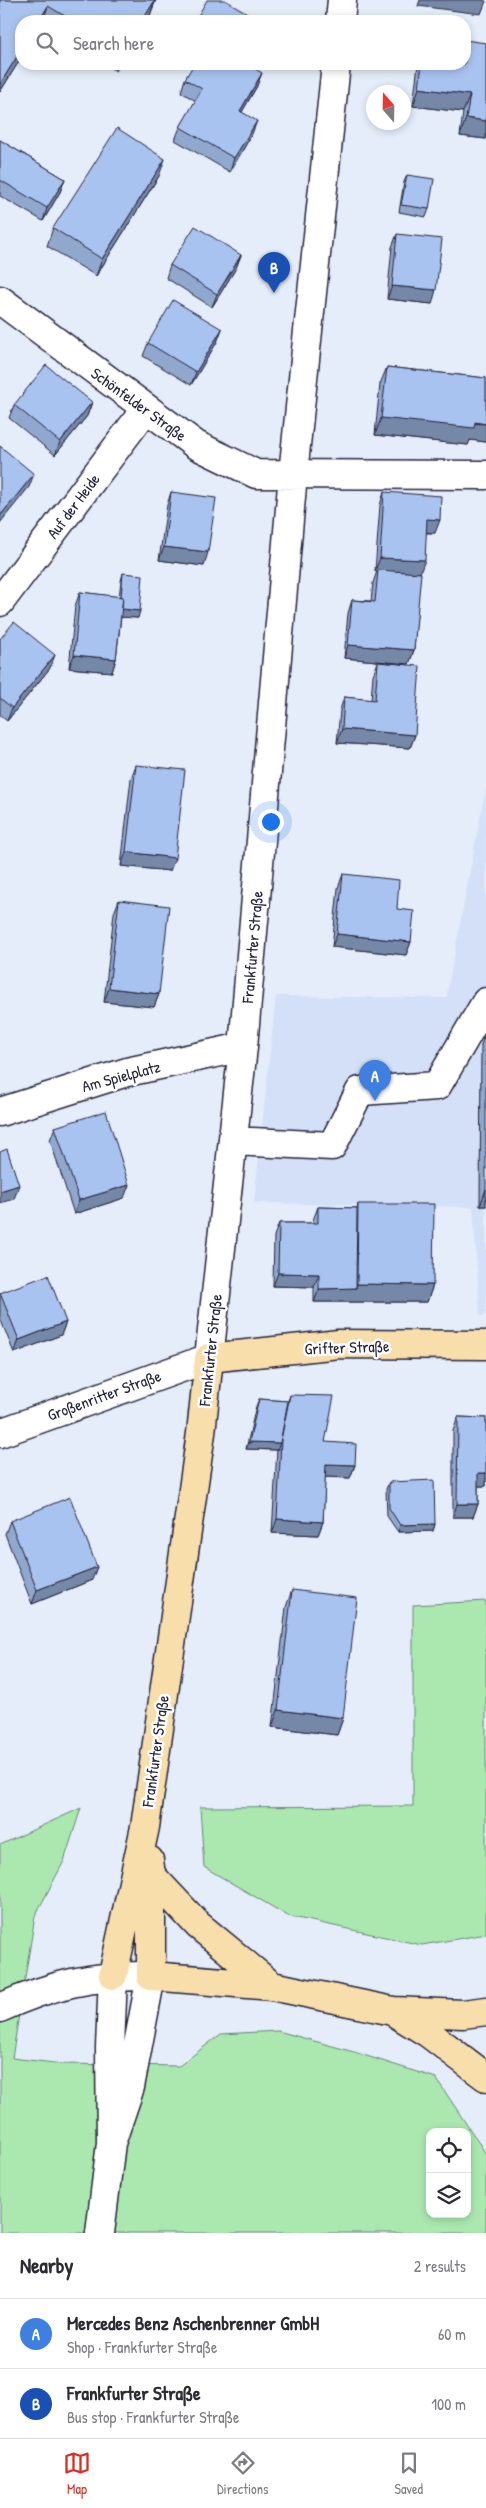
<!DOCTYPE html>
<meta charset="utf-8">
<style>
body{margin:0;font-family:"Patrick Hand",sans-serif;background:#f7f7f7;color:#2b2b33}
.controls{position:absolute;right:15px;bottom:15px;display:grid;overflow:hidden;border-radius:10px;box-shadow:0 2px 8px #0003}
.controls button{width:45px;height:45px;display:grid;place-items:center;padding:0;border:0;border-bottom:1px solid #e1e1e2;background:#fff;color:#2b2b33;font:25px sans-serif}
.compass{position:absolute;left:366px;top:85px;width:45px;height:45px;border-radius:50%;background:#fff;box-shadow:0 2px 8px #0003;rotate:340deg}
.you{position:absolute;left:270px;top:821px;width:18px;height:18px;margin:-12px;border:4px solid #fff;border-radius:50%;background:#1a73e8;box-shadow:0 0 0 8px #1a73e833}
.badge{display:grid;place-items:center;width:32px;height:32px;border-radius:50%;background:#d93025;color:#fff;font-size:16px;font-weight:700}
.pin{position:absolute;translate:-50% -41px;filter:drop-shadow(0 1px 2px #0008)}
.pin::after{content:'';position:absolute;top:26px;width:18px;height:15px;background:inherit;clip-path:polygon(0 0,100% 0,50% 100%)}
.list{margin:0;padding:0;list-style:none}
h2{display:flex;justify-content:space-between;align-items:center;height:65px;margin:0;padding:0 20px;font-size:21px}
h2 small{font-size:16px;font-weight:400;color:#7c7c81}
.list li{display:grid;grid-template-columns:32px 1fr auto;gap:15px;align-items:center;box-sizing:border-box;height:70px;padding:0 20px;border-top:1px solid #e1e1e2}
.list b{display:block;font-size:19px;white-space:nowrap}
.list p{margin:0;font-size:16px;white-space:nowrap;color:#7c7c81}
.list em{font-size:16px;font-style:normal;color:#7c7c81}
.icon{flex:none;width:28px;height:28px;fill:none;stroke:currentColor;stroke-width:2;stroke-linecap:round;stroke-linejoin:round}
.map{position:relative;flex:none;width:486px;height:2233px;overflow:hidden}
.search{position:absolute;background:#fff;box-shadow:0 2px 8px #0003;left:15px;right:15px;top:15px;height:55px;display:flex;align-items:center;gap:12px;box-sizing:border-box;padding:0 18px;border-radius:20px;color:#7c7c81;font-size:19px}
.sheet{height:205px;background:#fff}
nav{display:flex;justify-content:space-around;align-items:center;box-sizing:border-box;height:70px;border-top:1px solid #e1e1e2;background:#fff;font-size:14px;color:#7c7c81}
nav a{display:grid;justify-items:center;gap:2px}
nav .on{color:#d93025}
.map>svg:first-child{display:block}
.built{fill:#d3e0f7}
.green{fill:#abe8af;stroke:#668575;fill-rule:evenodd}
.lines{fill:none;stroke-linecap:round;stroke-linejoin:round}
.minor-casing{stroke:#22223b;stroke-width:31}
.major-casing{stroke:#22223b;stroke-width:31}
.highway-casing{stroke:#22223b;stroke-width:31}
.minor{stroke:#fff;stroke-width:28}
.major{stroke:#f8deab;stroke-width:28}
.highway{stroke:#f8deab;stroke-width:28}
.wall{fill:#91a8ce;stroke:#22223b}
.shaded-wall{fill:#7688a8;stroke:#22223b}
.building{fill:#a9c3f0;stroke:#22223b}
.labels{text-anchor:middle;stroke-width:5;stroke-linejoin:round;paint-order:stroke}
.street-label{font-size:16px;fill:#22223b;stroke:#fff}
</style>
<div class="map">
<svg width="486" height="2233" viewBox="0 0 486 2233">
<rect width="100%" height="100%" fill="#e5edfa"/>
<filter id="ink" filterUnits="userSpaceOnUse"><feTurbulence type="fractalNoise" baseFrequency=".02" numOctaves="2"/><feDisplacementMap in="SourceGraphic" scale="10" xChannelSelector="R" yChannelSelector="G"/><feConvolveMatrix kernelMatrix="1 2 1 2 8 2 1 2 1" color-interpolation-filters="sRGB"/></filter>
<g filter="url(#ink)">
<path class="built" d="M 486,787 L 486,1315 L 480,1316 L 473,1207 L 254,1203 L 276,996 L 446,998 Z"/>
<path class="green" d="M 486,1601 L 486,1934 L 422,1945 L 288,1916 L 204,1867 L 200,1807 L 413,1806 L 413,1605 Z
M 81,1808 L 64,1861 L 35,1916 L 12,2058 L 63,2064 L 179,2066 L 221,2034 L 278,2031 L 354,2052 L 436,2078 L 486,2154 L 486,2233 L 0,2233 L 0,1845 ZM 430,2132 L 467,2132 L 467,2214 L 430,2214 Z"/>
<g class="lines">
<g class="minor-casing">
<path id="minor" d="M 340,21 L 342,0
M 0,300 L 196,445 L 256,474 L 486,475
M 0,602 L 145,410
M 0,1112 L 127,1072 L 243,1047
M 233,1141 L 332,1146 L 360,1091 L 437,1086 L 486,1002
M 0,1433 L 209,1358 L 243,1047 L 293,474 L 336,64
M 0,2008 C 53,1984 92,1975 151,1976 L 130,2087 L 111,2143
M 100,2233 L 111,2143 L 110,2048 L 113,1975"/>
</g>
<g class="major-casing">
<path id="major" d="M 149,1860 L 151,1875 L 151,1976
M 113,1975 L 145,1827 L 201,1433 L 209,1358 L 339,1344 L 486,1345"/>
</g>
<g class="highway-casing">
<path id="highway" d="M 151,1875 L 198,1925 L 272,1986
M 151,1976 L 272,1986 L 393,2011 L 463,2014 L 486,2011
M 394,2012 L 428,2033 L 486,2077"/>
</g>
<use href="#minor" class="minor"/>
<use href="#major" class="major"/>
<use href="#highway" class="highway"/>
</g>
<path class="wall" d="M 0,0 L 156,0 L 149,18 L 147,21 L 21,21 L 21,58 L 0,92 Z
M 486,43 L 486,139 L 460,136 L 463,112 L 413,106 L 418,64 L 465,64 Z
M 104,64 L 121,64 L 116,71 Z
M 185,79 L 257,86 L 242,112 L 252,134 L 230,172 L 175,140 L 180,127 L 196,101 L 181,92 Z
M 0,140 L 65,179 L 60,192 L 43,221 L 0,196 Z
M 407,175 L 429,209 L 426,217 L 399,212 L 404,182 Z
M 159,176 L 96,276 L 47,246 L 53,228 Z
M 397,234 L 432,304 L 387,299 L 392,247 Z
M 241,255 L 236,268 L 212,307 L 166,278 L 170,265 Z
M 222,329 L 217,342 L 191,385 L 143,356 L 148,343 Z
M 387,367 L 486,378 L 486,442 L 470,440 L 468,445 L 375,435 L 380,384 Z
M 92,402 L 87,416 L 55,455 L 9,418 L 14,405 Z
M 171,492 L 204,566 L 159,560 L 167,505 Z
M 384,492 L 435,533 L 426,533 L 420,573 L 414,650 L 409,664 L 344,658 L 348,613 L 352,600 L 371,601 L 373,583 L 377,571 L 375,571 L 380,505 Z
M 123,573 L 138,618 L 121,617 L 116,659 L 112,672 L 69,668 L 75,606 L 80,592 L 119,597 L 121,581 Z
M 0,639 L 50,668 L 7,721 L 0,715 Z
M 378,662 L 415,735 L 410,748 L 337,743 L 340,710 L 344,697 L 371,700 L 373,675 Z
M 136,765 L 170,871 L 121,866 L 131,778 Z
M 343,874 L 397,909 L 411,942 L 406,955 L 332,947 L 338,888 Z
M 119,900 L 159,994 L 154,1007 L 104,1002 L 114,913 Z
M 486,1032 L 486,1206 L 480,1206 L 481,1045 Z
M 55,1127 L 124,1198 L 74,1214 L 50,1140 Z
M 358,1204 L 433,1285 L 427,1302 L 314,1302 L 314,1287 L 273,1286 L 274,1236 L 279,1223 L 313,1223 L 313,1220 L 318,1207 L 357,1208 Z
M 0,1293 L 66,1322 L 61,1335 L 14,1353 L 0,1318 Z
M 290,1395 L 325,1442 L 355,1465 L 350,1478 L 325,1477 L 323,1522 L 318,1535 L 272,1533 L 277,1449 L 277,1450 L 246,1449 L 256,1406 L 259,1399 L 288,1401 Z
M 458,1417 L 486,1418 L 486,1486 L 478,1486 L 478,1504 L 473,1517 L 453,1517 L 453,1431 Z
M 389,1482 L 435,1524 L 433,1531 L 398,1532 L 387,1516 L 386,1489 Z
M 10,1521 L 92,1580 L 32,1604 L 5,1534 Z
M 292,1590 L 343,1718 L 337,1735 L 272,1727 L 286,1607 Z"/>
<path class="shaded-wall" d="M 155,0 L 149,18 L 147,21 L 142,21 Z
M 420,0 L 480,0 L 486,1 L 481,14 L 418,6 Z
M 48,6 L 43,21 L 39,21 Z
M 21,50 L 21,58 L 0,92 L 0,84 Z
M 262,73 L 257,86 L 235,124 L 240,111 Z
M 419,88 L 470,95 L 463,112 L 413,106 Z
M 466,118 L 486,121 L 486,139 L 460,136 Z
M 257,121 L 252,134 L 230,172 L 234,158 Z
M 165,159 L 159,176 L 96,276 L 102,259 Z
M 65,179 L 60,192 L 43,221 L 47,208 Z
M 241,255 L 236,268 L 212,307 L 217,294 Z
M 392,286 L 436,290 L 432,304 L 387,299 Z
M 222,329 L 217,342 L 191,385 L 196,372 Z
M 92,402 L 87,416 L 55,455 L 60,442 Z
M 381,418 L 486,424 L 486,442 L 470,440 L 468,445 L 375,435 Z
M 34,474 L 29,487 L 0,523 L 0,516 Z
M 427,519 L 440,520 L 435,533 L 423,532 Z
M 164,547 L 208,552 L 204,566 L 159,560 Z
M 380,558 L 425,560 L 420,573 L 375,571 Z
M 120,609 L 140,611 L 138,618 L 118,617 Z
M 348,645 L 414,650 L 409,664 L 344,658 Z
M 55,655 L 50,668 L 7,721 L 12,708 Z
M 74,655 L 116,659 L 112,672 L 69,668 Z
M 342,729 L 415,735 L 410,748 L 337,743 Z
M 126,852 L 175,858 L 170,871 L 121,866 Z
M 337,934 L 411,942 L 406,955 L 332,947 Z
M 109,988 L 159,994 L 154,1007 L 104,1002 Z
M 19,1185 L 14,1199 L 0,1203 L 0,1191 Z
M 129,1185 L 124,1198 L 74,1214 L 79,1200 Z
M 486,1189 L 486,1206 L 480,1206 Z
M 278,1273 L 319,1274 L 314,1287 L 273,1286 Z
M 357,1284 L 433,1285 L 427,1302 L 314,1302 L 319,1289 L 356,1288 Z
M 66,1322 L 61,1335 L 14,1353 L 19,1340 Z
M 249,1442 L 280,1443 L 277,1450 L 246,1449 Z
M 326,1464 L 355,1465 L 350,1478 L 321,1477 Z
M 478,1473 L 486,1473 L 486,1486 L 473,1486 Z
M 457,1504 L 478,1504 L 473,1517 L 453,1517 Z
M 277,1519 L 323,1522 L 318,1535 L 272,1533 Z
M 435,1524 L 433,1531 L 398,1532 L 400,1525 Z
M 97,1567 L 92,1580 L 32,1604 L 37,1590 Z
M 278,1710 L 343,1718 L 337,1735 L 272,1727 Z"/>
<path class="building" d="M 0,0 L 155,0 L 142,21 L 73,21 L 48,6 L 39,21 L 21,21 L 21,50 L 0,84 Z
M 207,0 L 225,0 L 261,21 L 195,21 Z
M 465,40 L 486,43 L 486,121 L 466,118 L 470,95 L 419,88 L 422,64 L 465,64 Z
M 194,64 L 247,64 L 262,73 L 240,111 L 257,121 L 234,158 L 180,127 L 202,89 L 185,79 Z
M 117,128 L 165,159 L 102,259 L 53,228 Z
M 0,140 L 65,179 L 47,208 L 0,180 Z
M 407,175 L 434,179 L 429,209 L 401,205 Z
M 195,226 L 241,255 L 217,294 L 170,265 Z
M 397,234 L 442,239 L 436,290 L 392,286 Z
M 173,300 L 222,329 L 196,372 L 148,343 Z
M 46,365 L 92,402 L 60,442 L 14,405 Z
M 387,367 L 486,378 L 486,424 L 475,422 L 474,428 L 381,418 Z
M 0,446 L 34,474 L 0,516 Z
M 171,492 L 216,498 L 208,552 L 164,547 Z
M 384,492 L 441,496 L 440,520 L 427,519 L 425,560 L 380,558 Z
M 378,570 L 421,573 L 414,650 L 348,645 L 352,600 L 375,602 Z
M 123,573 L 143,575 L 140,611 L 122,609 L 123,597 L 121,597 Z
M 80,592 L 123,597 L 116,659 L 74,655 Z
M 14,622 L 55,655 L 12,708 L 0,698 L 0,639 Z
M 378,662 L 420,666 L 415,735 L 342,729 L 344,697 L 375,700 Z
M 136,765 L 185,770 L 175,858 L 126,852 Z
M 343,874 L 399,880 L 397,909 L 414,911 L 411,942 L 337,934 Z
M 119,900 L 169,906 L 159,994 L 109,988 Z
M 106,1111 L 129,1185 L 79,1200 L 55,1127 Z
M 7,1149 L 19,1185 L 0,1191 L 0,1152 Z
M 358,1204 L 434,1204 L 433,1285 L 357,1284 Z
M 318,1207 L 357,1208 L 356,1288 L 319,1289 L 319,1274 L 278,1273 L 279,1223 L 318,1223 Z
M 48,1275 L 66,1322 L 19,1340 L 0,1293 Z
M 290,1395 L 334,1396 L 325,1442 L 356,1444 L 355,1465 L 326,1464 L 323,1522 L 277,1519 L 281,1440 Z
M 259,1399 L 288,1401 L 280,1443 L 249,1442 Z
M 458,1417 L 486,1418 L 486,1473 L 478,1473 L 478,1504 L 457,1504 Z
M 434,1480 L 435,1524 L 400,1525 L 389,1508 L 389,1482 Z
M 70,1497 L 97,1567 L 37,1590 L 10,1521 Z
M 292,1590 L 357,1598 L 343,1718 L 278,1710 Z"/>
</g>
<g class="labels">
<g class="street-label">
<text transform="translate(139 404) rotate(36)" y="6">Schönfelder Straße</text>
<text transform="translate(73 506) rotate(-53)" y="6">Auf der Heide</text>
<text transform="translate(252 947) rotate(-85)" y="6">Frankfurter Straße</text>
<text transform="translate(121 1076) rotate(-15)" y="6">Am Spielplatz</text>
<text transform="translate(347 1347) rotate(-2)" y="6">Grifter Straße</text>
<text transform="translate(210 1350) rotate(-84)" y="6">Frankfurter Straße</text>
<text transform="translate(104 1395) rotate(-20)" y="6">Großenritter Straße</text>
<text transform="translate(155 1751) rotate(-82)" y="6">Frankfurter Straße</text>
</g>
</g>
</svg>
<div class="controls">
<button><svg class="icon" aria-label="locate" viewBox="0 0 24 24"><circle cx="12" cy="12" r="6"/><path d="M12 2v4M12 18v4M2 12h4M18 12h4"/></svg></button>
<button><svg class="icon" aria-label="layers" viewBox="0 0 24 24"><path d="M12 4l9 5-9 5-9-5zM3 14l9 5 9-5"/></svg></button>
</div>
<svg class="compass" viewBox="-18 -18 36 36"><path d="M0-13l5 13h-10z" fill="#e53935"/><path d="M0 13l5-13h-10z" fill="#7c7c81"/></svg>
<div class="you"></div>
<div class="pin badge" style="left:375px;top:1101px;background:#3f7fe0">A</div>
<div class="pin badge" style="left:274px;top:293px;background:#1a4fb4">B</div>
<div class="search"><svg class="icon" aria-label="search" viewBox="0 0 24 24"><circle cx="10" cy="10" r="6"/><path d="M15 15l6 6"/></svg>Search here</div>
</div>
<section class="sheet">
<h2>Nearby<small>2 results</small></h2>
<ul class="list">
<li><span class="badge" style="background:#3f7fe0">A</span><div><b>Mercedes Benz Aschenbrenner GmbH</b><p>Shop · Frankfurter Straße</p></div><em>60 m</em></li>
<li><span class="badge" style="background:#1a4fb4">B</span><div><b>Frankfurter Straße</b><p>Bus stop · Frankfurter Straße</p></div><em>100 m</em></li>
</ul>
</section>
<nav>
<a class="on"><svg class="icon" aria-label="map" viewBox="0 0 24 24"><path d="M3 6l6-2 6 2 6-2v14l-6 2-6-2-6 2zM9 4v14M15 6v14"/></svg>Map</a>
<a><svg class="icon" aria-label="directions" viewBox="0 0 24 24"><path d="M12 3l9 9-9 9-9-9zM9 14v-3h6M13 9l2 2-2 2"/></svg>Directions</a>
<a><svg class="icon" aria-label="saved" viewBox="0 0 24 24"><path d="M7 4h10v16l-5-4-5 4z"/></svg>Saved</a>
</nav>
